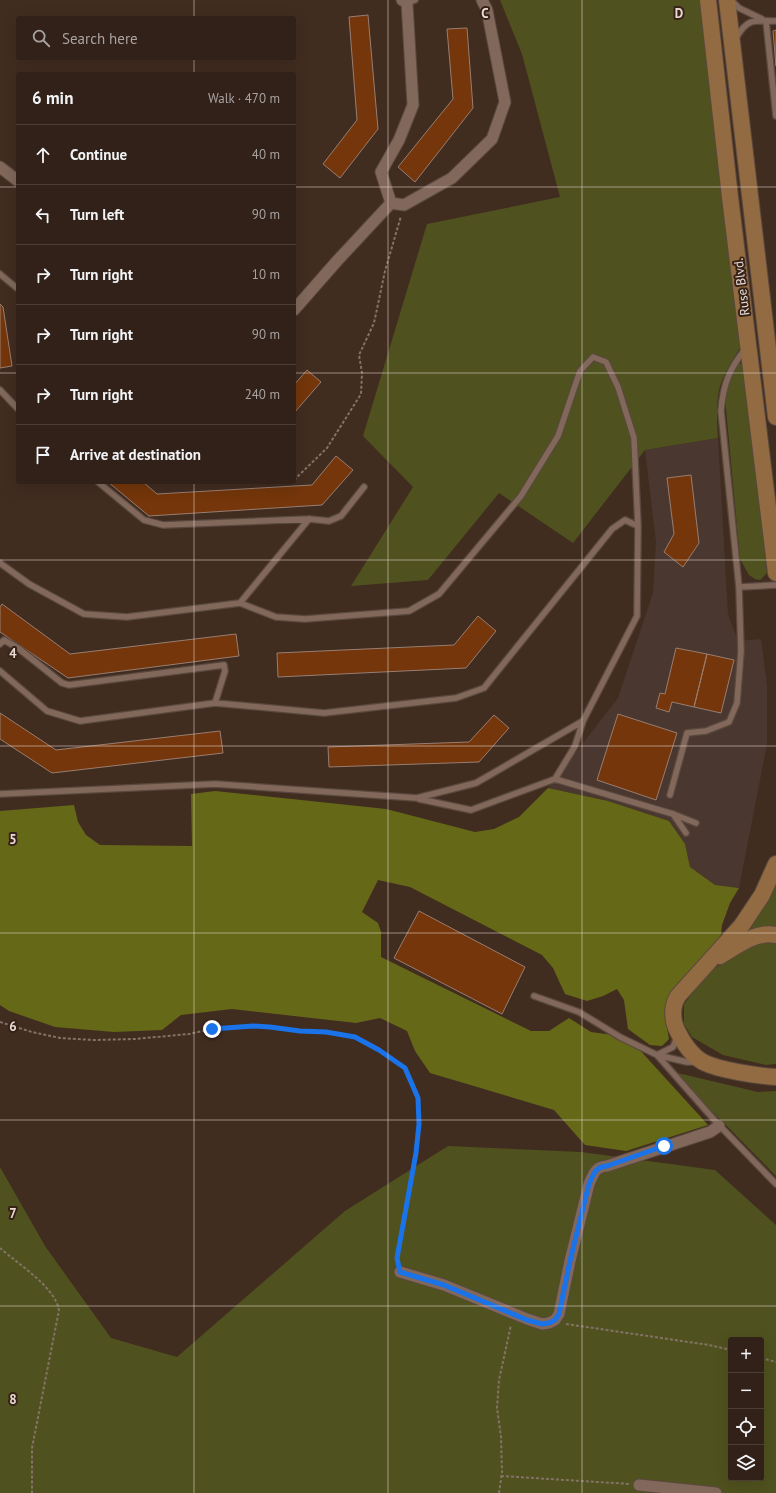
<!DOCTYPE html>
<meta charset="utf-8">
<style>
body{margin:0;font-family:"PT Sans",sans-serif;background:#3d2e25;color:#f1f3f6}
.controls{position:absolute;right:12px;bottom:12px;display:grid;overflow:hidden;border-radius:4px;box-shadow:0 4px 16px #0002}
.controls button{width:36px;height:36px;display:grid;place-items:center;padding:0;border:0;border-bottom:1px solid #4c3e37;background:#312118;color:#f1f3f6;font:20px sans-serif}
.stop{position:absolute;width:12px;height:12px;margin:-9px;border:3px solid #1a73e8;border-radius:50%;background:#fff}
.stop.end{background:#1a73e8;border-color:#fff;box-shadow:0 1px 4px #0008}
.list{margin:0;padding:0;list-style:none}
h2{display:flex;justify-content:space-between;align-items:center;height:52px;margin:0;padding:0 16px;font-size:17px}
h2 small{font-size:13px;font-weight:400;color:#a8a3a2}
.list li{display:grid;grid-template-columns:26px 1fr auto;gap:12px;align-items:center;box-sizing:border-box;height:60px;padding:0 16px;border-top:1px solid #4c3e37}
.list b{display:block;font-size:15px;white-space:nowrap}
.list em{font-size:13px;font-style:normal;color:#a8a3a2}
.icon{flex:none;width:22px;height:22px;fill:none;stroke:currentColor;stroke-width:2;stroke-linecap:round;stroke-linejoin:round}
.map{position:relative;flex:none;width:776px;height:1493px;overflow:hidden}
.search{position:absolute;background:#312118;box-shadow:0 4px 16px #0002;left:16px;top:16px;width:280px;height:44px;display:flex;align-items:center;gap:10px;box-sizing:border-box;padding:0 14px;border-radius:4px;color:#a8a3a2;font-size:15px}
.panel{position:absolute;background:#312118;box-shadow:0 4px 16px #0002;left:16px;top:72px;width:280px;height:412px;border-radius:4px}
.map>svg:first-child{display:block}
.industrial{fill:#4a372f}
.green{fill:#4f521e;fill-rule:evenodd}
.forest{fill:#656917}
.building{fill:#74360a;stroke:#987e71}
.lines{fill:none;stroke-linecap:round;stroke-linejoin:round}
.lane-casing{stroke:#5a483e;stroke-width:8}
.street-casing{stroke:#5a483e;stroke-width:13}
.secondary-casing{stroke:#5a483e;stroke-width:18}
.path{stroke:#847268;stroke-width:2;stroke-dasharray:3 2;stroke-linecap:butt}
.lane{stroke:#81685b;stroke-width:5.5}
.street{stroke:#81685b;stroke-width:11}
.secondary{stroke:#926b42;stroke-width:16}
.route{stroke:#1a73e8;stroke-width:5}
.grid{fill:none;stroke:#eadcd5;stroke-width:1;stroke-opacity:0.55}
.labels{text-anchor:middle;stroke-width:4;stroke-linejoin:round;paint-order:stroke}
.street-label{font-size:13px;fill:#eadcd5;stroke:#362217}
.grid-label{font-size:13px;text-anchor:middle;font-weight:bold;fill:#eadcd5;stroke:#362217;stroke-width:4;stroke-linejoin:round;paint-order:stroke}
</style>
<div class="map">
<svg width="776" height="1493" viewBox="0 0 776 1493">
<rect width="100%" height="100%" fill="#412c20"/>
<path class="industrial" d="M 718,438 L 728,615 L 738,641 L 761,639 L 767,686 L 767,744 L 739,888 L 715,885 L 690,867 L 685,844 L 669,821 L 608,801 L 548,788 L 618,698 L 653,593 L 656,542 L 645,450 Z"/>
<path class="green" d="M 500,0 L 702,0 L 742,345 C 733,359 723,374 719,390 C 716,406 717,423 718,438 L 645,450 L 573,543 L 499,493 L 428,580 L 351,586 L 413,487 L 363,436 L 427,224 L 560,197 L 522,54 Z
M 740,363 L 742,365 L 744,371 L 767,573 L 760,580 L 755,579 L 749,575 L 740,559 L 726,408 L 726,395 L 730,376 L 737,364 Z
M 776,879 L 776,930 L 731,943 Z
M 776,941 L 776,1064 L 766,1065 L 723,1055 L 692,1037 L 684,1024 L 684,1004 L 710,971 L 753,943 Z
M 669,1071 L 758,1092 L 776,1091 L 776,1176 L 725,1124 Z
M 448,1146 L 581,1152 L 715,1170 L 776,1225 L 776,1493 L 0,1493 L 0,1167 L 45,1246 L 111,1338 L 177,1357 L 345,1211 ZM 731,1340 L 761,1340 L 761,1478 L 731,1478 Z"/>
<path class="forest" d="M 548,788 L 608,801 L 669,821 L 685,844 L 690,867 L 715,885 L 739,888 L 730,903 L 722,925 L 720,943 L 669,997 L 667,1028 L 669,1039 L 662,1046 L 650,1045 L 628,1029 L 624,1000 L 617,989 L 603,996 L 587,1001 L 565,994 L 553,968 L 542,955 L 410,887 L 378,880 L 362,912 L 378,923 L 381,932 L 381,957 L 531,1031 L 549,1031 L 569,1018 L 591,1032 L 628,1037 L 708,1125 L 626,1151 L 585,1145 L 554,1110 L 430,1073 L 415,1051 L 407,1031 L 380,1018 L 356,1023 L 232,1009 L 181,1015 L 162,1030 L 114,1032 L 55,1027 L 9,1011 L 0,1005 L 0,811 L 74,805 L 78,822 L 86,835 L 100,845 L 192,846 L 191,794 L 215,791 L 386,809 L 475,832 L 494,829 L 519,817 Z"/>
<path class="building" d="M 368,15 L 378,129 L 340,178 L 323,164 L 357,120 L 349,17 Z
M 467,28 L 473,108 L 415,182 L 398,167 L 453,99 L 447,29 Z
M 776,30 L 776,66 L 773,31 Z
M 0,304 L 3,307 L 12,366 L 0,368 Z
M 307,370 L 321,382 L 294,413 L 294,385 Z
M 336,456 L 353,470 L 322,505 L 149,516 L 108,482 L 143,482 L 157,494 L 312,485 Z
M 691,475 L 699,543 L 683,567 L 664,552 L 674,534 L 667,478 Z
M 2,604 L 70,654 L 236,634 L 239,656 L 68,678 L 0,632 L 0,607 Z
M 478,616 L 496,631 L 466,668 L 278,677 L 277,653 L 454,645 Z
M 676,648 L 707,654 L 694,707 L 672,702 L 669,712 L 656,708 L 660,693 L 665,694 Z
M 707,654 L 734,660 L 721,713 L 694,707 Z
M 0,713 L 56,750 L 220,731 L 223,753 L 52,773 L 0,739 Z
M 618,714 L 677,733 L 656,800 L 597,780 Z
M 494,715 L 509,728 L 479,762 L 329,767 L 328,747 L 469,742 Z
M 419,911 L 525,967 L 502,1014 L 394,958 Z"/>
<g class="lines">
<g class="lane-casing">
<path id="lane" d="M 731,0 L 739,8 L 762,19
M 407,3 L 415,0
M 766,21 L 776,116
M 736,38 C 748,17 755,21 776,21
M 0,274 L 18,289
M 0,390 L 18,409
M 98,482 L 144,520 L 163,525 L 309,519 L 329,521 L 341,516 L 364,487
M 0,563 L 29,584 L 84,614 L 127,617 L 240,603 L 276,617 L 305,619 L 409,611 L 439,594 L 521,496 L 558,436 L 580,371 L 593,357 L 606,362 L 618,387 L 634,438 L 638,526
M 739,587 L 776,585
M 240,603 L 309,519
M 0,644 L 4,640 L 18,648 L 62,683 L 69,685 L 224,665 L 225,671 L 215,703
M 0,671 L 47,711 L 80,721 L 215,703 L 324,713 L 456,698 L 484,688 L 612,529 L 625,520 L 638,526 L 637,616 L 583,721 L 476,783 L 417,798 L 215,784 L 0,794
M 555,779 L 673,814 L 696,823
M 670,795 L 687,733 L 706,731 L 729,722 L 737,703 L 741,651 L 739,587 L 721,411 C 723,385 729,369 746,348
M 419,799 L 471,810 L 555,779 L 575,746 L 583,721
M 673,814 L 686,833
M 534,996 L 579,1012 L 620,1037 L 657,1055 L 687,1062 L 697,1062
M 678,1035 L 673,1047 L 657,1055 L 717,1123 L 776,1184"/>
</g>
<g class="street-casing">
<path id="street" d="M 0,167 L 18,181
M 391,203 L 404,205 L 452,178 L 492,139 L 505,102 L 487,10 L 482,0
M 391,203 L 381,172 L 399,140 L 413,105 L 407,3 L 402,0
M 294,310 L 337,261 L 391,203
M 400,1272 L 444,1285 L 527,1319 L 542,1324 L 549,1323 L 555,1320 L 559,1314 L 570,1261 L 589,1184 C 594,1173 595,1167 607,1166 L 710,1132 L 719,1126
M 639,1485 L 716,1493"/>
</g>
<g class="secondary-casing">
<path id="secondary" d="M 708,0 L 730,197 L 776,573
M 727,0 L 776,417
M 776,864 L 762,895 L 742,925 L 678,996 C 672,1005 672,1018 676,1028 C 682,1041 691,1055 703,1062 C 718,1070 758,1076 776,1077
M 720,956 C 737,946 755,931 776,935"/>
</g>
<path class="path" d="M 294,480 L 327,448 L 361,394 L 362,373 L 359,355 L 374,323 L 385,271 L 401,216
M 0,1022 L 32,1032 L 60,1038 L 93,1040 L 135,1039 L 189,1034 L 212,1029 L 253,1026 L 270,1027 L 300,1031 L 326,1032 L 355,1037 L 379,1050 L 405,1068 L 418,1098 L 419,1124 L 415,1153 L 397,1258 L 398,1262
M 0,1248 C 18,1264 55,1287 59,1310 L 32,1448 L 32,1493
M 566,1324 L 709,1345 L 731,1350
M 761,1358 L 776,1362
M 501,1476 L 630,1484
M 499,1493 L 502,1472 L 501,1437 L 497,1408 L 499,1380 L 511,1325"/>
<use href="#lane" class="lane"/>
<use href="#street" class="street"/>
<use href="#secondary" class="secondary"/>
</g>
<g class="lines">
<path class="route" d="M 212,1029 L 253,1026 L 270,1027 L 300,1031 L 326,1032 L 355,1037 L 379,1050 L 405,1068 L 418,1098 L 419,1124 L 416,1153 L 397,1258 L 400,1272 L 444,1285 L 527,1320 L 542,1324 L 549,1323 L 555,1320 L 559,1314 L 570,1261 L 589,1184 C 594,1173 595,1167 607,1166 L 664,1146"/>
</g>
<path class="grid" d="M 194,0 L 194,18M 388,0 L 388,1493M 582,0 L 582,1493M 194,58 L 194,74M 0,187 L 18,187M 294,187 L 776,187M 0,373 L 18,373M 294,373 L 776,373M 194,482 L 194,1493M 0,560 L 776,560M 0,746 L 776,746M 0,933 L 776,933M 0,1120 L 776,1120M 0,1306 L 776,1306"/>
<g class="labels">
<g class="street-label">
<text transform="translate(741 287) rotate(-97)" y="5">Ruse Blvd.</text>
</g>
</g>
<g class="grid-label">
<text x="485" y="18">C</text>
<text x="679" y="18">D</text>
<text x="13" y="658">4</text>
<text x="13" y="844">5</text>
<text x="13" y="1031">6</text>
<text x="13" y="1218">7</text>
<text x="13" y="1404">8</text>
</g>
</svg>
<div class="controls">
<button>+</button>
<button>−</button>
<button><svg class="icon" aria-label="locate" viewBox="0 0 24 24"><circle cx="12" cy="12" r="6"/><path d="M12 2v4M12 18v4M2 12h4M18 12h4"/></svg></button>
<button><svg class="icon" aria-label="layers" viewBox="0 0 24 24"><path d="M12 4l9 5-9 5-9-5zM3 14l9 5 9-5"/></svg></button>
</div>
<div class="stop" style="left:664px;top:1146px"></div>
<div class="stop end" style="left:212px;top:1029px"></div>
<div class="search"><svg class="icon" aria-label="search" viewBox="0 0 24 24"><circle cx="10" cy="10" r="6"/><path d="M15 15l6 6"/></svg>Search here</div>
<section class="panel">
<h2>6 min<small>Walk · 470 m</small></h2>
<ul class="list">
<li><svg class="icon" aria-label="ahead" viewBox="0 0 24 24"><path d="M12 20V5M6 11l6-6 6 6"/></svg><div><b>Continue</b></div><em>40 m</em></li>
<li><svg class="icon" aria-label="left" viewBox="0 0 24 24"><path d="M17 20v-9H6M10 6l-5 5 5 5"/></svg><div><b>Turn left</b></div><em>90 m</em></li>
<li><svg class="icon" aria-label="right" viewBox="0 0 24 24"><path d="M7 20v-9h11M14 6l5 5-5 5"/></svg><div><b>Turn right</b></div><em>10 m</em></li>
<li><svg class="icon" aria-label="right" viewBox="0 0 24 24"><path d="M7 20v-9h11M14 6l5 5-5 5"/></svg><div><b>Turn right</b></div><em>90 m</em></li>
<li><svg class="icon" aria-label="right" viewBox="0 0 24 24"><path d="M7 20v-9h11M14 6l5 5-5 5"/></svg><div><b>Turn right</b></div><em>240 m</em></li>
<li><svg class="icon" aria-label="arrive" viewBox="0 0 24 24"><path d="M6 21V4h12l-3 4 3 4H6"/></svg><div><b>Arrive at destination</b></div></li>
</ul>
</section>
</div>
